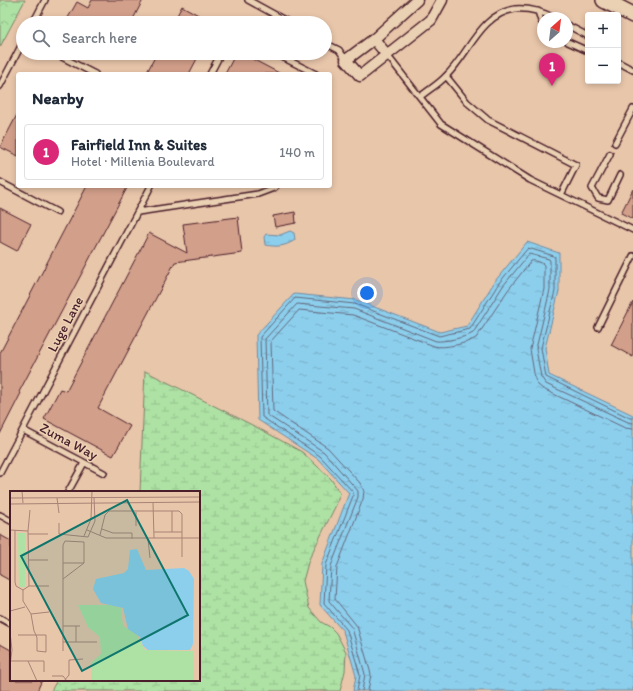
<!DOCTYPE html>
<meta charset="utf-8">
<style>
body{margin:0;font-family:Itim,sans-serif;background:#f6f6f7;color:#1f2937}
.controls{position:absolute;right:12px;top:12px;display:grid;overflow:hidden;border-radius:4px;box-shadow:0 2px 6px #0003}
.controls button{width:36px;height:36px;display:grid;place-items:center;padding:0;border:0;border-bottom:1px solid #e0e1e3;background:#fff;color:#1f2937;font:20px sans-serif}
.compass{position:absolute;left:537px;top:12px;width:36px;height:36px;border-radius:50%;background:#fff;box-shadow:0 2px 6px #0003;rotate:28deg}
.you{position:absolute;left:367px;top:293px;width:14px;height:14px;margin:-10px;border:3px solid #fff;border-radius:50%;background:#1a73e8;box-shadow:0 0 0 6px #1a73e833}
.badge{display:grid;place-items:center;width:26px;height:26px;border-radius:50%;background:#db2777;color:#fff;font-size:13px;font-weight:700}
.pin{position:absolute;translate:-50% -33px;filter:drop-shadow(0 1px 2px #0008)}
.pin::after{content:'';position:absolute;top:21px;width:14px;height:12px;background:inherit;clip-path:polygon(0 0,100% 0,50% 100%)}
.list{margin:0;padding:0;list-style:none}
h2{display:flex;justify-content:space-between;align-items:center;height:52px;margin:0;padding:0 16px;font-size:17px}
h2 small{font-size:13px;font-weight:400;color:#747a83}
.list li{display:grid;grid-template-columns:26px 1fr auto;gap:12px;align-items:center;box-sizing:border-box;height:56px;margin:0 8px 8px;padding:0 8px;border:1px solid #e0e1e3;border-radius:4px}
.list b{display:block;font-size:15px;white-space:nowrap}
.list p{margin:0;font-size:13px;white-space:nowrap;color:#747a83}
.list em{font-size:13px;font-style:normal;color:#747a83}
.icon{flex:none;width:22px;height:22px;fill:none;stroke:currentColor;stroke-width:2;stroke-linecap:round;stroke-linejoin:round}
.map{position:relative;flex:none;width:633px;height:691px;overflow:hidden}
.search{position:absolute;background:#fff;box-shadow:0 2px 6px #0003;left:16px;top:16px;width:316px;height:44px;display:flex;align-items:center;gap:10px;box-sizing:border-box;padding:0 14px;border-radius:22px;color:#747a83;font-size:15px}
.panel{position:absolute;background:#fff;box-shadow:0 2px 6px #0003;left:16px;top:72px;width:316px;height:116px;border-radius:4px}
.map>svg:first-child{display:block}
.forest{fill:url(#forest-crowns);stroke:#7c8068}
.wetland{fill:url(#wetland-marsh);stroke:#7c8068}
.water{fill:url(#water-ripples);stroke:#72899f}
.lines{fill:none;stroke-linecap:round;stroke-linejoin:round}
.shore{stroke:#646579;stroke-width:1}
.building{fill:#d29f8a;stroke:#4a1f2b}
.lane-casing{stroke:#4a1f2b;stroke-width:8}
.street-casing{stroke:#4a1f2b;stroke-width:13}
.secondary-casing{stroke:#4a1f2b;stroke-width:18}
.lane{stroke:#ebd1b3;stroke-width:5}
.street{stroke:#ebd1b3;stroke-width:10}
.secondary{stroke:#ebd1b3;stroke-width:15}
.labels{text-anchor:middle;stroke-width:3;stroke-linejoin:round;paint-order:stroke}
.street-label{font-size:14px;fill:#4a1f2b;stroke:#ebd1b3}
.inset-road{fill:none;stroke:#a98377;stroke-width:1}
.view{fill:#0f766e;fill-opacity:0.15;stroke:#0f766e;stroke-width:2}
.inset-edge{fill:none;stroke:#4a1f2b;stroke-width:2}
</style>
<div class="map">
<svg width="633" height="691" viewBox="0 0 633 691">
<defs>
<pattern id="forest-crowns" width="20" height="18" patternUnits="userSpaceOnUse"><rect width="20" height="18" fill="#ade2a4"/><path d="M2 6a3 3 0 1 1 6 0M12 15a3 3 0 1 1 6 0" fill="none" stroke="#96c18d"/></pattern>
<pattern id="wetland-marsh" width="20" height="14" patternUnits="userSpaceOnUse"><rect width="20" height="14" fill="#ade2a4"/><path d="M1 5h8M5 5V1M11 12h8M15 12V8" fill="none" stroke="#96c18d"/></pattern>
<pattern id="water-ripples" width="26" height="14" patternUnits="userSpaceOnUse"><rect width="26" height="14" fill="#8ccfed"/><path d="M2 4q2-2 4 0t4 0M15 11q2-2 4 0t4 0" fill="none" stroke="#7ab1cb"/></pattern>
</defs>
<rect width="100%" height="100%" fill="#e8c6aa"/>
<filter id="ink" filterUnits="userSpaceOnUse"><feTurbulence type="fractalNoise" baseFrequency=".025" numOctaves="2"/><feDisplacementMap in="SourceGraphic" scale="8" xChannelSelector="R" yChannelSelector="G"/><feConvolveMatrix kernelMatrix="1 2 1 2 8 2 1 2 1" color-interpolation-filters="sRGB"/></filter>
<g filter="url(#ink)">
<path class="forest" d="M 0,0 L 25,0 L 0,47 Z"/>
<path class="wetland" d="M 145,371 L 258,428 L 302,452 L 331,479 L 340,493 L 336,505 L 309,559 L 303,581 L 309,608 L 321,622 L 330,627 L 336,633 L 346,652 L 345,671 L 340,691 L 51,691 L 57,680 L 199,680 L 199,492 L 140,492 Z"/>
<path class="water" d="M 290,231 L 294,233 L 295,240 C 284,247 277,247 265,245 L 264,237 L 266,234 L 280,235 Z
M 527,242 L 559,253 L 559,291 L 545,348 L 549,375 L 633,415 L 633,691 L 353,691 L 356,676 L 343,631 L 320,605 L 322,564 L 349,493 L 318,459 L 258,420 L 256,335 L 294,294 L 356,300 L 440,332 L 467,326 L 495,281 Z"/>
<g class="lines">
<path class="shore" d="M 357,691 L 360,675 L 347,630 L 324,603 L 326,565 L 353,496 L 353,492 L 320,456 L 262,417 L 260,337 L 295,298 L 355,304 L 439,336 L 470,329 L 499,283 L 528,248 L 554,256 L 555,258 L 555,291 L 541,348 L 546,377 L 630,418 L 633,418
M 362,691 L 365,674 L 352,628 L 329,601 L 331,566 L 358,497 L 358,491 L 324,452 L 267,415 L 265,339 L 297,304 L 354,309 L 436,341 C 444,342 467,337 473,333 L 503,286 L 529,254 L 549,259 L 550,261 L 550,290 L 536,349 L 541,377 L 546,384 L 628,422 L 633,423
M 368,691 L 371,674 L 357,626 L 335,599 L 337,567 L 363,499 L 364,491 L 360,483 L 328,448 L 273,411 L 271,341 L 299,310 L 353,315 L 434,346 C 444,349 468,343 476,338 L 508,290 L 531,261 C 534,260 542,262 544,265 L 544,289 L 530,349 L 535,379 L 538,385 L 543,389 L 625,428 L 633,429"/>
</g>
<path class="building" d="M 92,0 L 143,0 L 131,23 L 65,23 L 77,2 L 88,8 Z
M 182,6 L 213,23 L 173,23 Z
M 157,53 L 200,53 L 189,74 L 146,74 Z
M 236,53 L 241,53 L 281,74 L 225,74 Z
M 18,113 L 18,156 L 0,147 Z
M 87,186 L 128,186 L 19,392 L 21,393 L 0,434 L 0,353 Z
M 633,189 L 633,219 L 621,213 Z
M 0,208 L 31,224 L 17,251 L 0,242 Z
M 295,212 L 296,223 L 275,227 L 273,216 Z
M 238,217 L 242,253 L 175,262 L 98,408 L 130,426 L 113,456 L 44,419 L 60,389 L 66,391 L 149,233 L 187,253 L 183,224 Z
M 633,302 L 633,357 L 611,345 Z
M 0,535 L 11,541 L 11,581 L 0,575 Z
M 0,644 L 11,650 L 11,680 L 42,680 L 37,691 L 0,691 Z"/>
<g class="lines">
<g class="lane-casing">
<path id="lane" d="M 248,0 L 290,23
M 538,11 L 541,21 L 543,24
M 33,23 L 45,0
M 567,25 L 588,36
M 568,42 L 588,51
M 325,43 L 339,50 L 346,60
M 54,53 L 95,74
M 274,53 L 316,74
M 387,55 L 441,124 L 530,180 L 633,230
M 618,62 L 633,70
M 210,74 L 221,53
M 446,76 L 467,102 L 488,120 L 576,165 L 561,195
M 0,86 L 23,42
M 420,97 C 428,90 439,84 446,76 C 469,54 480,14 515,9 C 530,8 541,11 554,18
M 615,143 L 633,109
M 610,154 L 592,188 L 598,198 L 608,200 L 620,175
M 0,182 L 57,212
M 138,212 L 258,194 L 274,188 L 276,186
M 598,327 L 633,256
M 23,430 L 104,473
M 0,473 L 151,186
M 68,492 L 84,463
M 0,515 L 11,521
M 0,618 L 11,624"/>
</g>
<g class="street-casing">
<path id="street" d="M 417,0 L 374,39 L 346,60 L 360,76 L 431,20 L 442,0
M 374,39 L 387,55"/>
</g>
<g class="secondary-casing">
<path id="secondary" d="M 604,0 L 633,15"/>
</g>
<use href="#lane" class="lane"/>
<use href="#street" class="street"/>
<use href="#secondary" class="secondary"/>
</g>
</g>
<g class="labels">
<g class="street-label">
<text transform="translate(65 324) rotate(-62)" y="5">Luge Lane</text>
<text transform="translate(69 441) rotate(28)" y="5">Zuma Way</text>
</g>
</g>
<g transform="translate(10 491)">
<rect width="190" height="190" fill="#e8c6aa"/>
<path d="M 8,42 L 15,42 L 15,96 L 9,96 Z" fill="#ade2a4"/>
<path d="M 68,114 L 101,114 L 111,117 L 113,135 L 126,143 L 135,159 L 183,160 L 184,190 L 81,190 L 81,172 L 91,163 L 90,146 L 78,136 Z" fill="#ade2a4"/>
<path d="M 127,58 L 136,79 L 174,77 L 179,80 L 184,88 L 183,153 L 180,159 L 138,159 L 133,155 L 130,146 L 118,138 L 113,117 L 91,112 L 83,98 L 86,88 L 114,82 L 118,78 L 120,59 Z" fill="#8ccfed"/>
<path class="inset-road" d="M 12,0 L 13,12M 0,7 L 190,6M 47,7 L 49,22M 143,11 L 144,47 L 190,47M 0,13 L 190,11M 162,20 L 162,41 L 172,41M 126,21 L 126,35M 49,32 L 49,43 L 78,46 L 85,30 L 84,6M 92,38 L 103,42 L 122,42 L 122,48M 0,39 L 18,40 L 19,95 L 13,99 L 13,110 L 21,123 L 24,140 L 26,144 L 27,147 L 27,160 L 36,161 L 36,144 L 8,144M 5,39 L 5,91 L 6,95 L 13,99M 77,39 L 96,47 L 144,47M 18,40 L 20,19M 144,41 L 162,41M 18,43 L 38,43M 90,44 L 95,24 L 99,20 L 169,20 L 172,23 L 172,66M 74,45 L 81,28 L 82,0M 138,48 L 140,67M 19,69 L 38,69M 53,72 L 74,72M 53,88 L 74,72 L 74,51 L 55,50 L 53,54 L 53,160M 19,95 L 39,95M 0,120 L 15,116M 21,123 L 39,121M 53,135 L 70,135M 66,135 L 66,151M 0,141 L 2,159 L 0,175M 53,151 L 87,151M 1,170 L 34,170 L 34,181M 18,170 L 27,190M 42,185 L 53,185 L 57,190M 54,190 L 59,184 L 59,169 L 73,168"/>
<path class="view" d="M 117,9 L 178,124 L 72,180 L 11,65 Z"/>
<rect width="190" height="190" class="inset-edge"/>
</g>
</svg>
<div class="controls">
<button>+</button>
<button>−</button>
</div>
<svg class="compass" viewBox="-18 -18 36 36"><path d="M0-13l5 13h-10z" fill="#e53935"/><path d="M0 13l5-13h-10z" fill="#747a83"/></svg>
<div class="you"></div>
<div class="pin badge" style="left:552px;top:86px">1</div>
<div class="search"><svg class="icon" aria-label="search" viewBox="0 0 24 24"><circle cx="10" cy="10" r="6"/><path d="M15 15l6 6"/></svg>Search here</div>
<section class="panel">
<h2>Nearby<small></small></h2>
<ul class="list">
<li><span class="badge">1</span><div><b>Fairfield Inn &amp; Suites</b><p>Hotel · Millenia Boulevard</p></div><em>140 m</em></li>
</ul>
</section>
</div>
